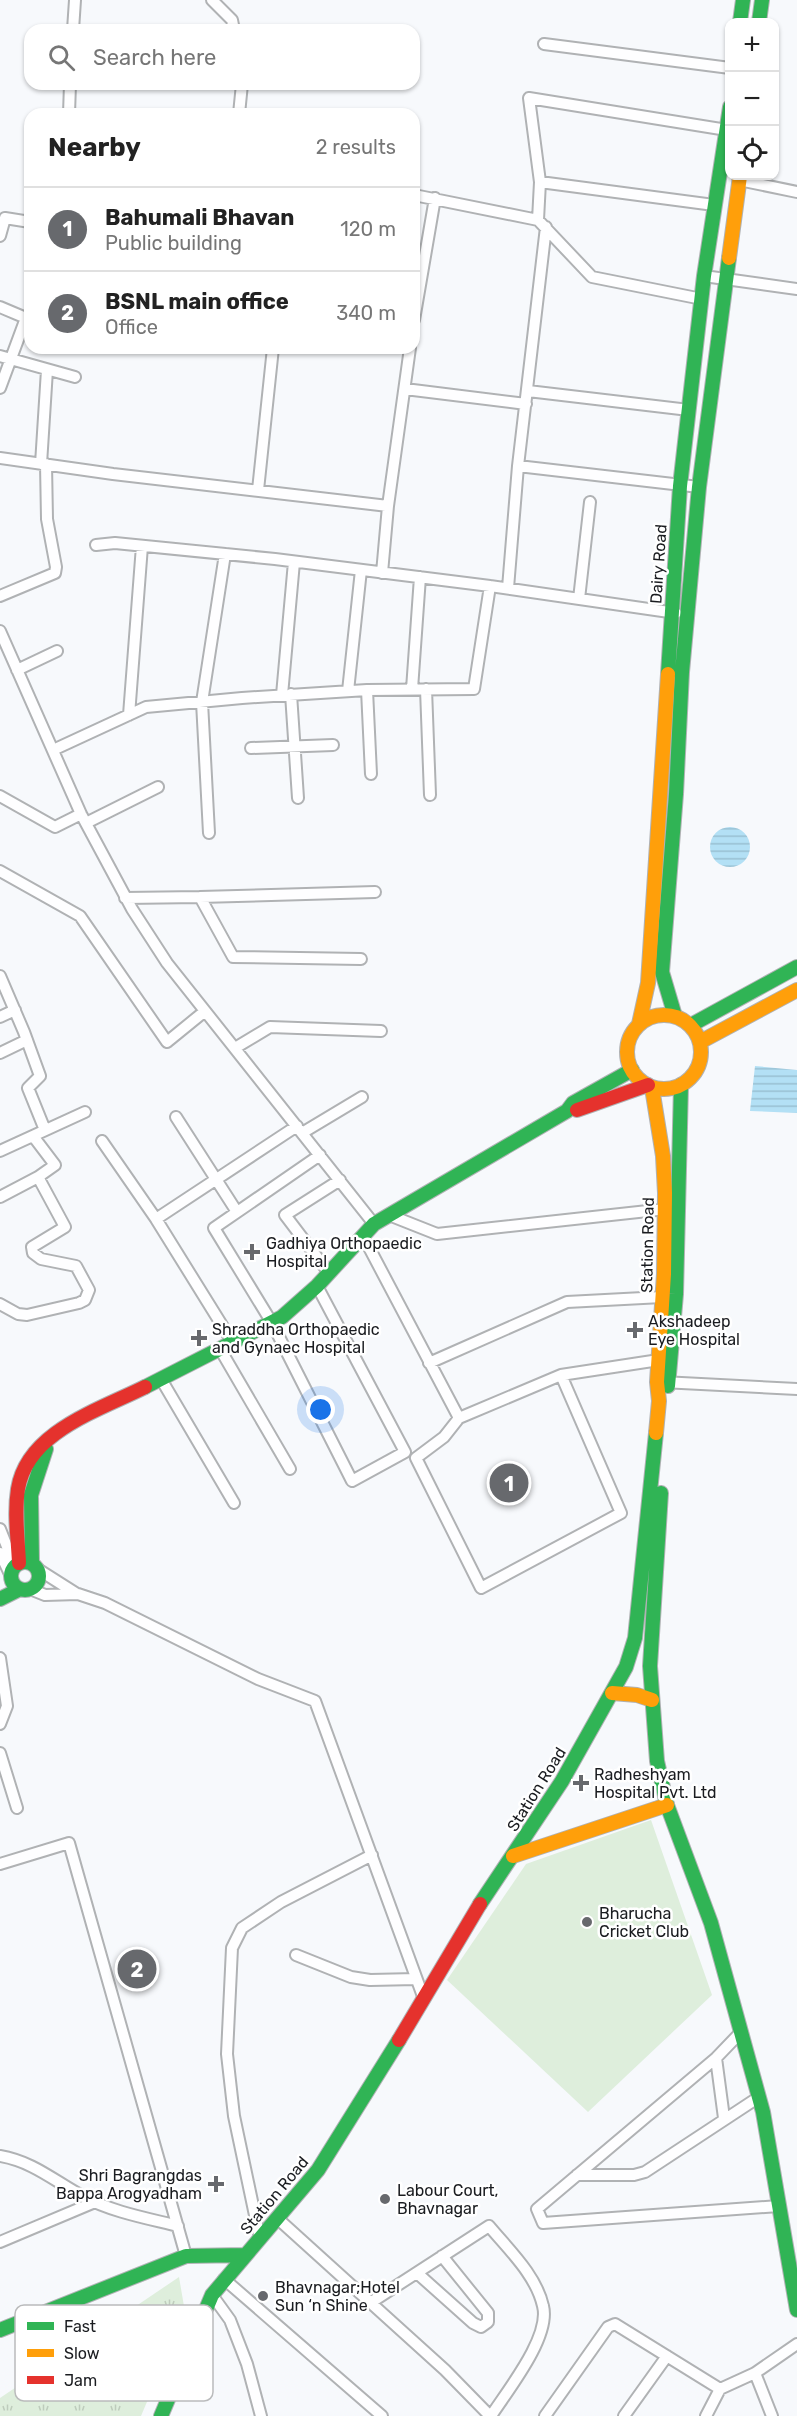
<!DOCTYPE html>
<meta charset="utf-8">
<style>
body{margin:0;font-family:Rubik,sans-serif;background:#f2f2f2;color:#222}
.controls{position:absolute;right:18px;top:18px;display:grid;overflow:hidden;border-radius:12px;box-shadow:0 2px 4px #0004}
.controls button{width:54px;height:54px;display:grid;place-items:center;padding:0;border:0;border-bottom:2px solid #e0e0e0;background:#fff;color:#222;font:30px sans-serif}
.you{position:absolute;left:321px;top:1410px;width:21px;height:21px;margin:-15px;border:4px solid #fff;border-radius:50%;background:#1a73e8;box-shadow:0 0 0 9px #1a73e833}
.badge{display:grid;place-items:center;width:39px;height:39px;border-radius:50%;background:#67696d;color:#fff;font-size:20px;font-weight:700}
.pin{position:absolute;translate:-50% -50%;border:3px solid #fff;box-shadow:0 2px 6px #0006}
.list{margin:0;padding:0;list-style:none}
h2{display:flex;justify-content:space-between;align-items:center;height:78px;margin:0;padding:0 24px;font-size:26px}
h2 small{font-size:20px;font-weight:400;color:#767676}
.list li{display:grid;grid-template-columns:39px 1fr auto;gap:18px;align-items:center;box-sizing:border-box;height:84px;padding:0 24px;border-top:2px solid #e0e0e0}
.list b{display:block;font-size:22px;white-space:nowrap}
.list p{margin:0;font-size:20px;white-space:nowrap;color:#767676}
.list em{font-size:20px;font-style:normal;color:#767676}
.icon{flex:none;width:33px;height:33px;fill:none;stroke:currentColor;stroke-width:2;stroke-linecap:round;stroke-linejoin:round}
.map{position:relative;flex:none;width:797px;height:2416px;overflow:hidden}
.search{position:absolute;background:#fff;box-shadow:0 2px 4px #0004;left:24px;top:24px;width:396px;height:66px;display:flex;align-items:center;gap:15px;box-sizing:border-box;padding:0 21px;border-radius:18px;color:#767676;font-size:22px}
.panel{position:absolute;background:#fff;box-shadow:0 2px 4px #0004;left:24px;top:108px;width:396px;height:246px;border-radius:18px}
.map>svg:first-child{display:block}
.grass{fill:url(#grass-tufts)}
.garden{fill:#deeedc}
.water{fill:url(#water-rules)}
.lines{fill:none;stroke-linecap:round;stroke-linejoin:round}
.street-casing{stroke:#b0b2b4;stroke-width:14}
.fast-casing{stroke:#b0b2b4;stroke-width:16}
.slow-casing{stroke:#b0b2b4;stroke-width:16}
.jam-casing{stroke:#b0b2b4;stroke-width:16}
.street{stroke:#fefeff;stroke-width:10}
.fast{stroke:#30b455;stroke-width:14}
.slow{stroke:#ff9f0a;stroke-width:14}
.jam{stroke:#e5322d;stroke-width:14}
.poi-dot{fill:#67696d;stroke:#fff;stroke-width:2}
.labels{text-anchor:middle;stroke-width:5;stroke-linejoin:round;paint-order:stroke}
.street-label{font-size:16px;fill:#1a1c20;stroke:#fff}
.poi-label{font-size:16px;fill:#1a1c20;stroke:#fff;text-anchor:start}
.key{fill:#fff;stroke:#babbbc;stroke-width:1.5}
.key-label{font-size:16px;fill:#1a1c20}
</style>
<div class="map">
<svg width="797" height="2416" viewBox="0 0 797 2416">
<defs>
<pattern id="grass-tufts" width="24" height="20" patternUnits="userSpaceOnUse" patternTransform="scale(1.5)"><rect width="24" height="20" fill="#deeedc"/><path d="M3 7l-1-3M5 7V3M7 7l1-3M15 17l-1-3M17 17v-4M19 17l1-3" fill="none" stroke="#beccbc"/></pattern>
<pattern id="water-rules" width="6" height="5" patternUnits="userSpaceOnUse" patternTransform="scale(1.5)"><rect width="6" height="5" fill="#b3e0f5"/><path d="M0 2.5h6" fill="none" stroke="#99c0d2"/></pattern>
</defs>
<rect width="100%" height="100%" fill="#f7f9fc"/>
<path class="grass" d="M 179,2277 L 185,2312 L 141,2416 L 0,2416 L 0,2398 Z"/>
<path class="garden" d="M 651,1820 L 712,1995 L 588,2112 L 447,1980 L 526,1864 Z"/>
<path class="water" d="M710 847a20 20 0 1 1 40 0a20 20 0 1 1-40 0Z
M 755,1066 L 797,1070 L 797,1113 L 750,1111 Z"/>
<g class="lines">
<g class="street-casing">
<path id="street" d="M 212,0 L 232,20 L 234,30
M 73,30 L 75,0
M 544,44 L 730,68
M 69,114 L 70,84
M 239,114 L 242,84
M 739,180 L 797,192
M 540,182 L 714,205
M 414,195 L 538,220 L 592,277 L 702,299
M 538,220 L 540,182 L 529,98 L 727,130
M 0,236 L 5,218 L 30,222
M 704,276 L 797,289
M 0,307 L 26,318
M 414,320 L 435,198
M 0,356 L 75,377
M 0,388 L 26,318 L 30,315
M 405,389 L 526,404
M 528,391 L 689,410
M 0,458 L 113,474 L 388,506
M 41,464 L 47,370
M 518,466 L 699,487
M 258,490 L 273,348
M 96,545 L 115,543 L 275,559 L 490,586 L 676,613
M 382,573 L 388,506 L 410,348
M 508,588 L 518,466 L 546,227
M 0,596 L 55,573 L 56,567 L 47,519 L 46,464
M 579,599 L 590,502
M 0,631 L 81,814 L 132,909 L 167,963 L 374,1224
M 17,670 L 57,651
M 412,689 L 420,577
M 426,689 L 430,795
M 367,690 L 371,774
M 348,691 L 361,570
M 291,694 L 298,798
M 282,695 L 294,562
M 129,715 L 142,546
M 251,748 L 333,745
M 53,750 L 146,707 L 242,698 L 367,690 L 474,689 L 490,586
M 0,796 L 55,827 L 81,814
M 86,823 L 158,787
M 209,833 L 202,702 L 225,554
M 0,871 L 80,916 L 167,1042 L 205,1011
M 200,897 L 375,892
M 125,898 L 200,897 L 233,957 L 361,959
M 0,976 L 24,1032 L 40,1076 L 28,1088 L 45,1130
M 0,1017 L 15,1010
M 235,1048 L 270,1027 L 381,1031
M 0,1053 L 27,1040
M 176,1117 L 237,1212
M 302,1133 L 362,1097
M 33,1136 L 55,1165 L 38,1177
M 102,1141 L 156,1219
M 0,1151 L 85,1112
M 0,1197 L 38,1177 L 65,1227 L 32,1247 L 33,1253 L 41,1259 L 76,1266 L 89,1290 L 85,1300 L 79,1303 L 27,1315 L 18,1314 L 0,1304
M 389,1215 L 437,1234 L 666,1209
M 363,1236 L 459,1418
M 329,1273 L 285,1215 L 340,1180
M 317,1286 L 405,1452 L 352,1481 L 272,1323 L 214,1228 L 320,1155
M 233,1343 L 156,1219 L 297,1126
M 220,1349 L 290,1469
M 429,1363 L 567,1302 L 662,1297
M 561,1375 L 621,1513 L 481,1588 L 416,1458 L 444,1437 L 459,1418 L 561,1375 L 659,1360
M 161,1379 L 234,1503
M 662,1382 L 797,1389
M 0,1529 L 14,1564
M 0,1553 L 10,1574
M 36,1568 L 77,1594
M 30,1589 L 45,1595 L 78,1594 L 105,1603 L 258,1679 L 315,1701 L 424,1999
M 0,1658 L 7,1706 L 0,1724
M 0,1753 L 17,1808
M 0,1864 L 69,1843 L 186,2256
M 296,1955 L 351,1977 L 370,1980 L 416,1979
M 741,2032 L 716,2058 L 537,2209 L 543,2223 L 779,2206
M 716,2058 L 724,2118
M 0,2156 C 34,2162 54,2181 84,2197 C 113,2212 146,2218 178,2226
M 577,2175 L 634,2175 L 645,2172 L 759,2097
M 277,2218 L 445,2370 L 490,2416
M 260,2239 L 234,2116 L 227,2054 L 232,1948 L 242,1928 L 281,1902 L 372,1855
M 0,2242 L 95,2202
M 417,2273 L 473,2323 L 481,2327 L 488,2322 L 488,2313 L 442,2256
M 224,2279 L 382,2416
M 212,2295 L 230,2320 L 247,2364 L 261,2416
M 370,2303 L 489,2226 C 509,2250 536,2275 543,2306 C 551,2337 507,2391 491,2416
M 755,2373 L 772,2416
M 545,2416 L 608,2327 L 615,2324 L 720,2389
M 624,2416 L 667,2356
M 706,2416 L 720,2389 L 755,2373 L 797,2344"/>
</g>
<g class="fast-casing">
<path id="fast" d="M 740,22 L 743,0
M 759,22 L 762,0
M 668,674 L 680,486 L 704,276 L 730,107
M 675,1016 L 662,972 L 676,794 L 682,672 L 699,487 L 729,258
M 691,1025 L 797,967
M 668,1386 L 676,1294 L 681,1085
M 145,1387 L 282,1317 L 317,1286 L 374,1224 L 567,1111 L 573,1103 L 632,1070
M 661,1493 L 650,1666 L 657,1761 L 667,1805 L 711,1923 L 763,2112 L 797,2310
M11 1576a14 14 0 1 1 28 0a14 14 0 1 1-28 0Z
M 32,1563 L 31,1495 L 46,1449
M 0,1599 L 20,1589
M 480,1904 L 562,1781 L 626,1667 L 635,1638 L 656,1433
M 0,2330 L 186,2256 L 246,2255
M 161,2416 L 212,2295 L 318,2170 L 399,2040"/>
</g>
<g class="slow-casing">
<path id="slow" d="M 729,258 L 740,176
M627 1052a37 37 0 1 1 74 0a37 37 0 1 1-74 0Z
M 639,1024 L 648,983 L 668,674
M 700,1042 L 797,990
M 652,1088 L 663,1156 L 665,1193 L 664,1274 L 657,1382 L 659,1401 L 656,1433
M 612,1693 L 637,1695 L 652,1700
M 513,1856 L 667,1805"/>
</g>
<g class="jam-casing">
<path id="jam" d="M 577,1110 L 648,1085
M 19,1563 C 18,1539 14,1514 18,1489 C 27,1432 99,1410 145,1387
M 399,2040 L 480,1904"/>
</g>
<use href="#street" class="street"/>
<use href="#fast" class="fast"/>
<use href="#slow" class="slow"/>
<use href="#jam" class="jam"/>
</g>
<g class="poi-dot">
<path d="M249 1243h6v6h6v6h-6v6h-6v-6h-6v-6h6z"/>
<path d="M632 1321h6v6h6v6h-6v6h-6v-6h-6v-6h6z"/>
<path d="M196 1329h6v6h6v6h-6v6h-6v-6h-6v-6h6z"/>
<path d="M578 1774h6v6h6v6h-6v6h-6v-6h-6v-6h6z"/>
<circle cx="587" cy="1922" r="6"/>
<path d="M213 2175h6v6h6v6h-6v6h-6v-6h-6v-6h6z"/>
<circle cx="385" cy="2199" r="6"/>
<circle cx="263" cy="2296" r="6"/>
</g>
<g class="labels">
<g class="street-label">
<text transform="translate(658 564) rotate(-86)" y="6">Dairy Road</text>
<text transform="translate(647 1245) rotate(-89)" y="6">Station Road</text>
<text transform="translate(536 1789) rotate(-58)" y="6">Station Road</text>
<text transform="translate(274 2195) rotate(-50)" y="6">Station Road</text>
</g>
<g class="poi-label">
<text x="266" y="1249">Gadhiya Orthopaedic<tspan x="266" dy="18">Hospital</tspan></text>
<text x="648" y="1327">Akshadeep<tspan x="648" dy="18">Eye Hospital</tspan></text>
<text x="212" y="1335">Shraddha Orthopaedic<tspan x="212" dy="18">and Gynaec Hospital</tspan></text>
<text x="594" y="1780">Radheshyam<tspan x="594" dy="18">Hospital Pvt. Ltd</tspan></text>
<text x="599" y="1919">Bharucha<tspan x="599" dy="18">Cricket Club</tspan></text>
<text x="202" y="2181" text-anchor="end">Shri Bagrangdas<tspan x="202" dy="18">Bappa Arogyadham</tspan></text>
<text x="397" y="2196">Labour Court,<tspan x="397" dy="18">Bhavnagar</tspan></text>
<text x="275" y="2293">Bhavnagar;Hotel<tspan x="275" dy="18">Sun ‘n Shine</tspan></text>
</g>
</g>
<rect x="15" y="2305" width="198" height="96" rx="9" class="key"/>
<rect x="27" y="2322" width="27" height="8" fill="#30b455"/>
<rect x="27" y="2349" width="27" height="8" fill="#ff9f0a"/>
<rect x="27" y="2376" width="27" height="8" fill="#e5322d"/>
<g class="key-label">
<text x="64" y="2332">Fast</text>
<text x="64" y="2359">Slow</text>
<text x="64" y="2386">Jam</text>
</g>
</svg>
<div class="controls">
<button>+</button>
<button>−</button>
<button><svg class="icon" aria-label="locate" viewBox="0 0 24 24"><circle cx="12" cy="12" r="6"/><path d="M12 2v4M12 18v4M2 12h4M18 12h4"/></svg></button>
</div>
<div class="you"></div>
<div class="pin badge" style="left:509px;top:1483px">1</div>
<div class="pin badge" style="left:137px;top:1969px">2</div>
<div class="search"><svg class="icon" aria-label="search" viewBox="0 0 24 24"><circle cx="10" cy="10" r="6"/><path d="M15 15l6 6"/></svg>Search here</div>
<section class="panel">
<h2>Nearby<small>2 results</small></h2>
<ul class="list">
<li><span class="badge">1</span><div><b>Bahumali Bhavan</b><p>Public building</p></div><em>120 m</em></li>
<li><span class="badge">2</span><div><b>BSNL main office</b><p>Office</p></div><em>340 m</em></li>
</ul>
</section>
</div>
